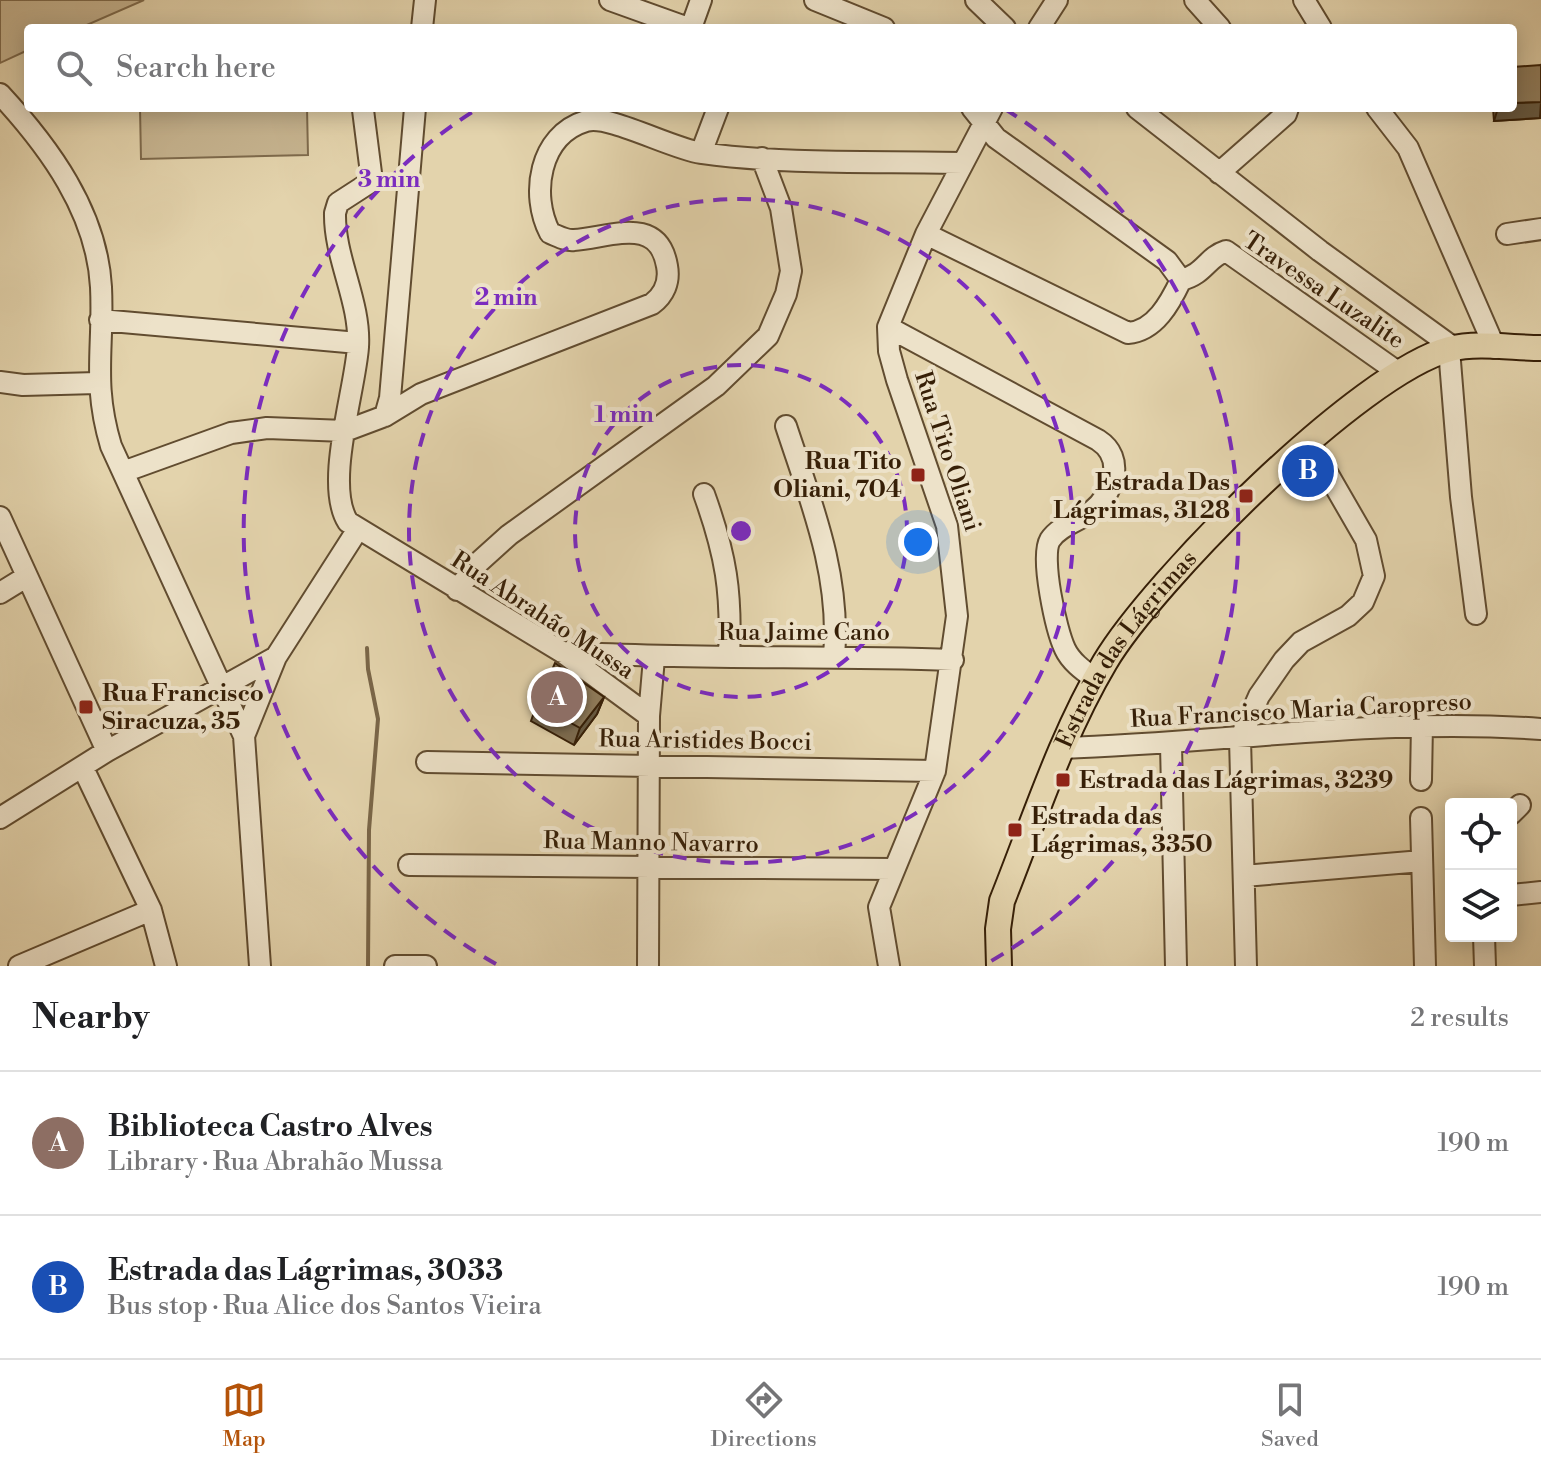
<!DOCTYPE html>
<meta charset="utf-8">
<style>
body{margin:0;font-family:"Libre Bodoni",serif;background:#f6f6f6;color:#202124}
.controls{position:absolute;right:24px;bottom:24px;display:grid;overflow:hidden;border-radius:8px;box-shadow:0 4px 20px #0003}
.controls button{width:72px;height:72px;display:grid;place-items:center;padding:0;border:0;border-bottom:2px solid #e0e0e0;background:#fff;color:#202124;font:40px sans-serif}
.you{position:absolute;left:918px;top:542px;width:28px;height:28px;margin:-20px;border:6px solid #fff;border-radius:50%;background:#1a73e8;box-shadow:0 0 0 12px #1a73e833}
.badge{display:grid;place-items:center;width:52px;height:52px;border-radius:50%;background:#b45309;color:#fff;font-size:26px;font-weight:700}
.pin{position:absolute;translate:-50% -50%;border:4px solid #fff;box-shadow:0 2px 8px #0006}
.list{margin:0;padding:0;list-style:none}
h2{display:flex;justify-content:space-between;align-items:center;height:104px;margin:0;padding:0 32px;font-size:34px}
h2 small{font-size:26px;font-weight:400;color:#757577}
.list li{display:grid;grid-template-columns:52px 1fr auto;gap:24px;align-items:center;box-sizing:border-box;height:144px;padding:0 32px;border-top:2px solid #e0e0e0}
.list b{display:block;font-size:30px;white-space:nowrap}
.list p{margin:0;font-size:26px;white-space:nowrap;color:#757577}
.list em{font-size:26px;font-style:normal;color:#757577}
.icon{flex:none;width:44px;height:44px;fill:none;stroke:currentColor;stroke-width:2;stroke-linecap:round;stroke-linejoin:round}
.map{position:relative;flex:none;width:1541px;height:966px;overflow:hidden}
.search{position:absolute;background:#fff;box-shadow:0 4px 20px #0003;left:24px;right:24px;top:24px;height:88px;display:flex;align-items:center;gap:20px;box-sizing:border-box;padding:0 28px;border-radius:8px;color:#757577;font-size:30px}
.sheet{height:392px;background:#fff}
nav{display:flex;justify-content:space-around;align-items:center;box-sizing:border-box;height:112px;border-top:2px solid #e0e0e0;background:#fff;font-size:22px;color:#757577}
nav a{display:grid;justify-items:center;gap:4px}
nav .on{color:#b45309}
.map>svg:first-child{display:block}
.green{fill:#c6b490;stroke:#7e6a4c;stroke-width:2}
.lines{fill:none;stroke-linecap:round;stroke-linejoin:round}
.stream{stroke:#7a6648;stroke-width:4}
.minor-casing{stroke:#614c30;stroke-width:24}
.major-casing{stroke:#361f07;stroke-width:28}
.minor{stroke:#ede2c9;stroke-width:20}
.major{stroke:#e3d3ac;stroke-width:24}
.wall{fill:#7c6c50;stroke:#361f07;stroke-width:2}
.shaded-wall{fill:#655841;stroke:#361f07;stroke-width:2}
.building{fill:#907d5d;stroke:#361f07;stroke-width:2}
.ring{fill:none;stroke:#7b2cbf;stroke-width:4;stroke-dasharray:14 10}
.poi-dot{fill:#8f2418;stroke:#ede2c9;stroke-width:3}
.labels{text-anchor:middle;stroke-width:8;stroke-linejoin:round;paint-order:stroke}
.street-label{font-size:24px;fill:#361f07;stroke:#ede2c9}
.poi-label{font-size:24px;font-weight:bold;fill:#361f07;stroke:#ede2c9;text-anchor:start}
.centre{fill:#7b2cbf;stroke:#ede2c9;stroke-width:4}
.ring-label{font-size:24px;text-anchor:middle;font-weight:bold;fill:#7b2cbf;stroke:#ede2c9;stroke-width:8;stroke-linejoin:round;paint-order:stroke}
</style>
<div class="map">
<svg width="1541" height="966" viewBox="0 0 1541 966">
<rect width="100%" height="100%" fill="#e3d3ac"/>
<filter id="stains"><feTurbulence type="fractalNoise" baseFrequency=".0025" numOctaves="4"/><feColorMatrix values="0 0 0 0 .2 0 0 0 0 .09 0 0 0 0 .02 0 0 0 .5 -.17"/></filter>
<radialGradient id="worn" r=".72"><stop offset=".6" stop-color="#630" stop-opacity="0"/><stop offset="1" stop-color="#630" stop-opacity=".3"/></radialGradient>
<path class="green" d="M 0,0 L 144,0 L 80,28 L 28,28 L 28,50 L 0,63 Z
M 140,108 L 307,108 L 308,155 L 141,159 Z"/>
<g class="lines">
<path class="stream" d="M 367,648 L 368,669 L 378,719 L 369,830 L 368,966"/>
<g class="minor-casing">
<path id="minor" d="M 610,0 L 688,28
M 815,0 L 884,28
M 976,0 L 1005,28
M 1195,0 L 1220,28
M 1304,0 L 1321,28
M 422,28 L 425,0
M 691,28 L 701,0
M 1039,28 L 1057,0
M 0,94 C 49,147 97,212 101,287 C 104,348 92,383 111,446 L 244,736
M 1137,108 L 1320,251 L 1454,348
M 1377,108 L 1408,148 L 1495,348
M 363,110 L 372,181 L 338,203 L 335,213 C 334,258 361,302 358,347 C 355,391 324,485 348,522 L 562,652 L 649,716 L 648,966
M 701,153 L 718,108
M 1219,173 L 1286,114 L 1288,108
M 926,234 L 1128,333 C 1155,331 1170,303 1181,280 L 1167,261 L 996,138 L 972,108
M 1507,234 L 1541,229
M 1181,280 C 1205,274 1207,257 1226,251 L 1399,373
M 100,320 L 358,343
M 888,327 L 1098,440 C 1126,458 1114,493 1091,512 C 1079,521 1059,526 1050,540 C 1040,557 1056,630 1065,649 C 1071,662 1084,671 1095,679
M 1449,349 L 1461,497 L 1476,614
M 0,382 L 23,385 L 97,383
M 385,416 L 390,398 L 415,108
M 786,426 C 811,502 841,575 834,656
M 123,472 L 231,433 L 267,428 L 345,431 L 385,416 L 421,394 L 652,304 C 664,295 670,282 667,266 C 658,214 609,238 574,240 C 566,241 558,236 550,233 C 530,195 539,135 586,121 C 608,114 670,148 701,153 C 787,165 877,161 963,163
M 704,494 C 726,555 732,592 729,657
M 0,517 L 107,751
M 457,590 L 479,562 L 509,535 L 716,386 L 768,336 L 786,294 L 791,271 L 781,208 L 762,158
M 0,593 L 26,577
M 562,652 C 693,660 823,655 953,660
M 649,716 L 654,658
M 1171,745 L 1176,966
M 1063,748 C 1222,743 1382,717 1541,729
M 427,762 L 935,771
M 83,768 L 151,910 L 166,966
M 1421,780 L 1422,724
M 1511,814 L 1520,805
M 0,818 L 107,751 L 276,657
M 1421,818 L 1425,966
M 409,865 L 893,869
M 1244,876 L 1422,861
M 1511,895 L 1541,892
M 1484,936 L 1485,966
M 19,966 L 151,910
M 260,966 L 244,736 L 276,657 L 358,529
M 395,966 L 426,966
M 889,966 L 879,907 L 935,771 L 957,616 L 947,526 L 897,380 L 889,351 L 888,327 L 926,234 L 992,108
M 1246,966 L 1240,739 L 1259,696 L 1284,660 L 1301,642 L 1348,616 L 1363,602 L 1374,576 L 1366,540 L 1310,443"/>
</g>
<g class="major-casing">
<g id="major">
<path id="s1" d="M 999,966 L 998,929 L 1002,901 C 1034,821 1061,736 1105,662 C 1153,581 1360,372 1450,349 C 1477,342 1513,348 1541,348"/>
</g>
</g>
<use href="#minor" class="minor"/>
<use href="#major" class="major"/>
</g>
<path class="wall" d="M 1541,65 L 1541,115 L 1540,118 L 1494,121 L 1493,108 L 1513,108 Z
M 604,697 L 597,714 L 574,745 L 531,721 L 537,704 Z"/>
<path class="shaded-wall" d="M 1541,102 L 1540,118 L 1494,121 L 1498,108 L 1513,108 L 1513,103 Z
M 604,697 L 597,714 L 574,745 L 580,728 Z"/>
<path class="building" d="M 1541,65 L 1541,102 L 1513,103 L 1513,67 Z
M 555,663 L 604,697 L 580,728 L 537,704 Z"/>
<g class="ring">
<circle cx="741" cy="531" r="166"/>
<circle cx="741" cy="531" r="332"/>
<path d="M496 964A498 498 0 0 1 477 109M1005 109A498 498 0 0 1 986 964"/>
</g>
<g class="poi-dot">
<rect x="910" y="467" width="16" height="16" rx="4"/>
<rect x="1238" y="488" width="16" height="16" rx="4"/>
<rect x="78" y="699" width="16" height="16" rx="4"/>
<rect x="1055" y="772" width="16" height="16" rx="4"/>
<rect x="1007" y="822" width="16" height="16" rx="4"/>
</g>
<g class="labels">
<g class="street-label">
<text transform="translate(1324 290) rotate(34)" y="8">Travessa Luzalite</text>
<text transform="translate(948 451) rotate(72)" y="8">Rua Tito Oliani</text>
<text transform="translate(543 615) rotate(33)" y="8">Rua Abrahão Mussa</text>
<text x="804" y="640">Rua Jaime Cano</text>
<text dy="8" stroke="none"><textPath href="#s1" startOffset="348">Estrada das Lágrimas</textPath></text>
<text transform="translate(1301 710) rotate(-3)" y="8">Rua Francisco Maria Caropreso</text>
<text transform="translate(705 740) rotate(1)" y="8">Rua Aristides Bocci</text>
<text transform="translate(651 842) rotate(1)" y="8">Rua Manno Navarro</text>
</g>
<g class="poi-label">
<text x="902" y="469" text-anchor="end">Rua Tito<tspan x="902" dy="28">Oliani, 704</tspan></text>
<text x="1230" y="490" text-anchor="end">Estrada Das<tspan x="1230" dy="28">Lágrimas, 3128</tspan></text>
<text x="102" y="701">Rua Francisco<tspan x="102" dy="28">Siracuza, 35</tspan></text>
<text x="1079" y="788">Estrada das Lágrimas, 3239</text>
<text x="1031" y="824">Estrada das<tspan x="1031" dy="28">Lágrimas, 3350</tspan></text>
</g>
</g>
<circle cx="741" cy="531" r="12" class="centre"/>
<g class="ring-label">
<text x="389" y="187">3 min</text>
<text x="506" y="305">2 min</text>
<text x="624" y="422">1 min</text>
</g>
<rect width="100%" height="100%" filter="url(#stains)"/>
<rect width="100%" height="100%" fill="url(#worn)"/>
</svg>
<div class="controls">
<button><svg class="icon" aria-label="locate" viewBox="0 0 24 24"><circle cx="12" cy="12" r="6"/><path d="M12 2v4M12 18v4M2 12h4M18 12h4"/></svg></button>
<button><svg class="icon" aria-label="layers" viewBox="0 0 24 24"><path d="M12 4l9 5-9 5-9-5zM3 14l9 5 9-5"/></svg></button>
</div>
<div class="you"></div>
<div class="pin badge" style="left:557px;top:697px;background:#8d6e63">A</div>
<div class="pin badge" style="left:1308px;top:471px;background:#1a4fb4">B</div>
<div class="search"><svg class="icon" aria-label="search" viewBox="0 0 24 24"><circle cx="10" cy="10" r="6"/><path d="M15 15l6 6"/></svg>Search here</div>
</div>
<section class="sheet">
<h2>Nearby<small>2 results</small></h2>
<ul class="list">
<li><span class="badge" style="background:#8d6e63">A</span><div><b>Biblioteca Castro Alves</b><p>Library · Rua Abrahão Mussa</p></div><em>190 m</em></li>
<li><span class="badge" style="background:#1a4fb4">B</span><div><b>Estrada das Lágrimas, 3033</b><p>Bus stop · Rua Alice dos Santos Vieira</p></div><em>190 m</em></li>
</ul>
</section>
<nav>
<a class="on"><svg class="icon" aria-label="map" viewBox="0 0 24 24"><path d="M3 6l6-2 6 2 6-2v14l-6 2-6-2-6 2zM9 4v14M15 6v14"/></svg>Map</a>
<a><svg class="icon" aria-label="directions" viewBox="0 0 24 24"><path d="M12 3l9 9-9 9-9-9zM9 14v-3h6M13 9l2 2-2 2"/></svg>Directions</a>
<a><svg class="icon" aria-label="saved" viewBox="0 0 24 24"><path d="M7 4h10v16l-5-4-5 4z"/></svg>Saved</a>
</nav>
